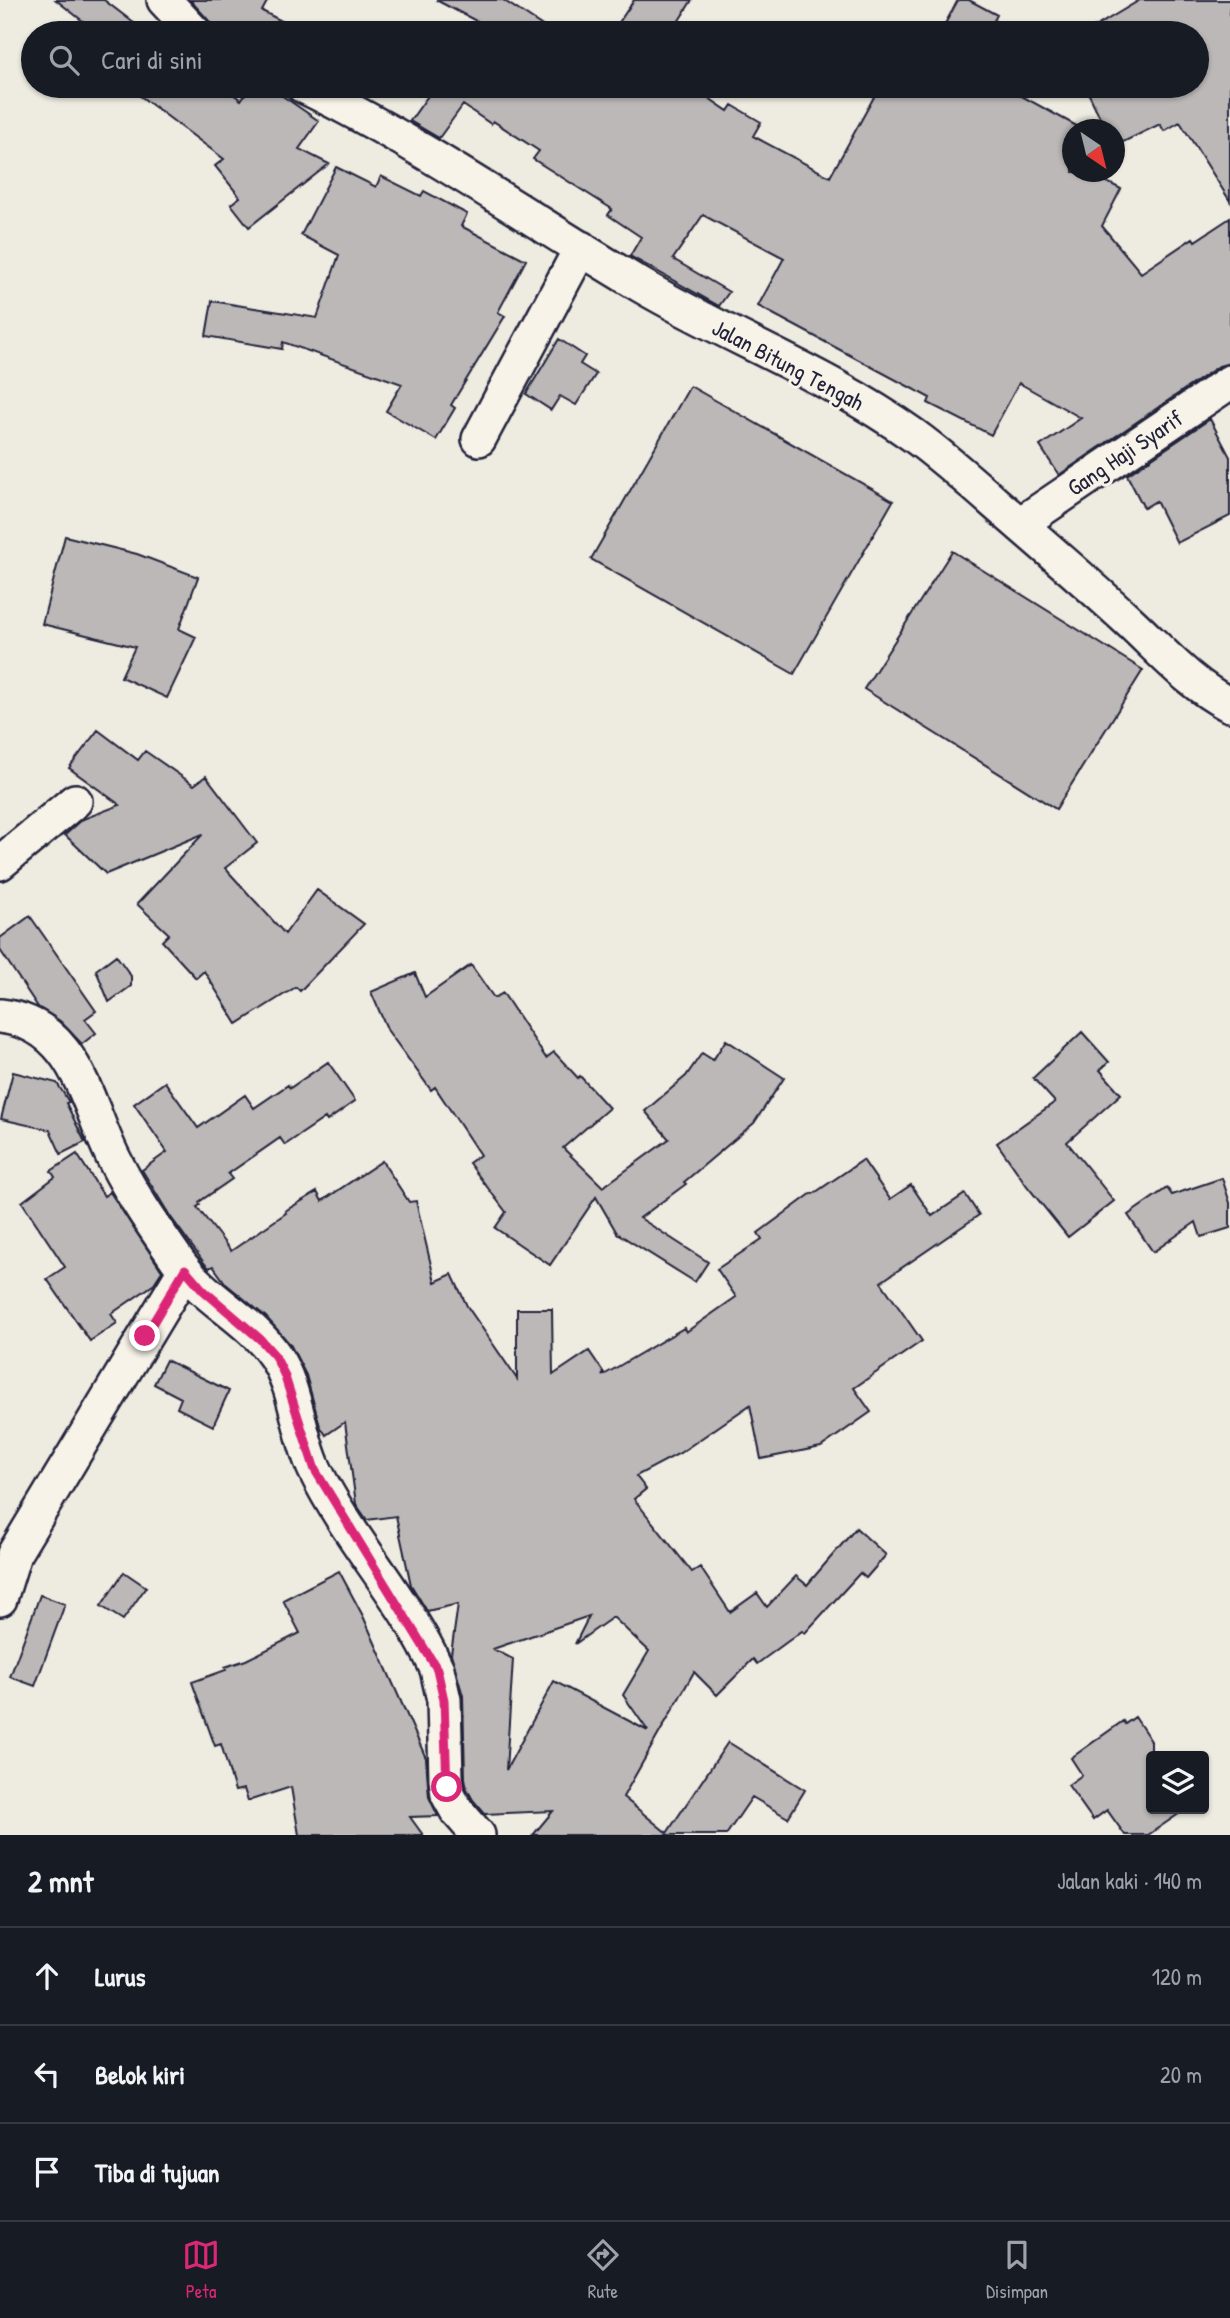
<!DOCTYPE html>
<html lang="id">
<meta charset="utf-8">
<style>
body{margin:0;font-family:"Patrick Hand",sans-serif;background:#242831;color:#f1f3f6}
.controls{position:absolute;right:21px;bottom:21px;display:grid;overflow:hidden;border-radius:7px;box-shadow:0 2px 5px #0004}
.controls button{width:63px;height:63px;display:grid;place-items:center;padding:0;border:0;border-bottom:2px solid #363941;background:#171b24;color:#f1f3f6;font:35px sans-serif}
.compass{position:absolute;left:1062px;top:119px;width:63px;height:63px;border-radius:50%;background:#171b24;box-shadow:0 2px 5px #0004;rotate:145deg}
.stop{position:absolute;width:21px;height:21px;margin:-16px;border:5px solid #db2777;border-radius:50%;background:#fff}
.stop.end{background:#db2777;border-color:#fff;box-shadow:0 2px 7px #0008}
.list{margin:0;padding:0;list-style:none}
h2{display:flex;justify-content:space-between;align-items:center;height:91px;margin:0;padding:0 28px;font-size:30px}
h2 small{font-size:23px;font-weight:400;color:#9ea1a6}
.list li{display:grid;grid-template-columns:46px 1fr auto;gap:21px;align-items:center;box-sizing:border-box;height:98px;padding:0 28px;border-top:2px solid #363941}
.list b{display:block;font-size:26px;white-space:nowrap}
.list em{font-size:23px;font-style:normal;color:#9ea1a6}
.icon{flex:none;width:38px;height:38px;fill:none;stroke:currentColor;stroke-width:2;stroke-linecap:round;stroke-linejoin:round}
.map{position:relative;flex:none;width:1230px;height:1835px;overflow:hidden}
.search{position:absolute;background:#171b24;box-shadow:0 2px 5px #0004;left:21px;right:21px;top:21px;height:77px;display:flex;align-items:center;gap:18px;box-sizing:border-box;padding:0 24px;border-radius:38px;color:#9ea1a6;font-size:26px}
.sheet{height:385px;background:#171b24}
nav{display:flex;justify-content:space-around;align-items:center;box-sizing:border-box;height:98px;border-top:2px solid #363941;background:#171b24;font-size:19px;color:#9ea1a6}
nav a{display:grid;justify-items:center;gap:4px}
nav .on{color:#db2777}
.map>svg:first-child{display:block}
.building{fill:#bbb8b7;stroke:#22223b;stroke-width:2;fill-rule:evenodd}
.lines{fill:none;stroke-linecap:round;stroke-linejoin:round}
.minor-casing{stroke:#22223b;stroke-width:38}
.minor{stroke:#f7f3e8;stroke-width:33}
.route{stroke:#db2777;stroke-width:9}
.labels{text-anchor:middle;stroke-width:6;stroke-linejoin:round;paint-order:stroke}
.street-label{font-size:23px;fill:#22223b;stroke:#f7f3e8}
</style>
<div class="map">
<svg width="1230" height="1835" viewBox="0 0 1230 1835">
<rect width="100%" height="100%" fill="#eeebe1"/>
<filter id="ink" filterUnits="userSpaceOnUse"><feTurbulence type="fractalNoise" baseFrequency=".0143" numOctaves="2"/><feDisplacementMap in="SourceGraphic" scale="14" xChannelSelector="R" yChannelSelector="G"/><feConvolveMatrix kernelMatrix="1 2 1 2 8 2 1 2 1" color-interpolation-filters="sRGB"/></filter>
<g filter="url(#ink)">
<path class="building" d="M 56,0 L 104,0 L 147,33 L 98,33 Z
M 190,0 L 268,0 L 262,11 L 305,33 L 232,33 L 211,23 Z
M 436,0 L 503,0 L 553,33 L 499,33 Z
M 634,0 L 692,0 L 671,33 L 612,33 Z
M 958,0 L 969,0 L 997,15 L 987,33 L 940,33 Z
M 1140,0 L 1230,0 L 1230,201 L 1180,122 L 1164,131 L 1160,124 L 1115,146 L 1115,130 L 1106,130 L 1085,86 L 1197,86 L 1197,33 L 1085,33 Z
M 127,86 L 216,86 L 221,90 L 223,86 L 241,100 L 251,86 L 268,86 L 319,121 L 299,149 L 329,164 L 249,227 L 231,204 L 240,197 L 215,166 L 224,159 Z
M 435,86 L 691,86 L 728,111 L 732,105 L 761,122 L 753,136 L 830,177 L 880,86 L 1003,86 L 1084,130 L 1073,130 L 1073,172 L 1087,172 L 1121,189 L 1102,226 L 1141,273 L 1193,238 L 1195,241 L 1230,218 L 1230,363 L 1219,366 L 1059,475 L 1040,446 L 1081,418 L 1019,383 L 991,435 L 928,403 L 930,398 L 758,306 L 784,258 L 703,215 L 673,259 L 729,292 L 719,306 L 630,256 L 641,237 L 608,215 L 612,209 L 533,159 L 539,151 L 493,121 L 491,124 L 463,105 L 439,138 L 410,121 Z
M 336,167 L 376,187 L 381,176 L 421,196 L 424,191 L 467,214 L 461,226 L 526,260 L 498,312 L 505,316 L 451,405 L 455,408 L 436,440 L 386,411 L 402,384 L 283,342 L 282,349 L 206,336 L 212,301 L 317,318 L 339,255 L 301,235 Z
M 559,339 L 585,356 L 580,364 L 596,374 L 576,405 L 560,396 L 551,410 L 526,394 Z
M 690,386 L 893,501 L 794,674 L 591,559 Z
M 1210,419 L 1230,457 L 1230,516 L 1177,543 L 1156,501 L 1144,508 L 1127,475 Z
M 65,536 L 137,554 L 198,577 L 179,629 L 196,637 L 167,698 L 121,677 L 135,647 L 42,624 Z
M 952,551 L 1143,670 L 1056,809 L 864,689 Z
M 98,730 L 138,760 L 145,751 L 194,785 L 206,776 L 257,843 L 225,868 L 285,934 L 317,890 L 364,924 L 300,991 L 296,987 L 237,1024 L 204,971 L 196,978 L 162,941 L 169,934 L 137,904 L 203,834 L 106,874 L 65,835 L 83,819 L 120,805 L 69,768 Z
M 30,916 L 96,1011 L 85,1019 L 96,1033 L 82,1044 L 60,1021 L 38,1007 L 0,950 L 0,938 Z
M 116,955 L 131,976 L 131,986 L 109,1002 L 96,970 Z
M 471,965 L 494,998 L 503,993 L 546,1058 L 554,1052 L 578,1078 L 580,1076 L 609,1108 L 563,1148 L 603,1187 L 669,1139 L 645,1111 L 686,1076 L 702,1053 L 713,1060 L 726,1040 L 784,1078 L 754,1123 L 684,1182 L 686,1184 L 640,1218 L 708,1262 L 695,1282 L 617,1233 L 596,1197 L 550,1265 L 495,1228 L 506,1212 L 469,1163 L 480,1155 L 435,1087 L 431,1090 L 388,1031 L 371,992 L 415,973 L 425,997 Z
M 1082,1032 L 1109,1062 L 1100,1070 L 1121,1094 L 1067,1142 L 1114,1201 L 1068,1237 L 1027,1186 L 997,1143 L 1055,1102 L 1033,1078 Z
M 328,1062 L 355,1101 L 327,1121 L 325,1118 L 285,1145 L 280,1138 L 228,1174 L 232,1179 L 199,1202 L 200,1205 L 197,1207 L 231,1251 L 286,1213 L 285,1211 L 317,1192 L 322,1201 L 382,1161 L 409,1202 L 416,1201 L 435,1282 L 452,1274 L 467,1306 L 517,1379 L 517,1309 L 552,1309 L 553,1375 L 589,1351 L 604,1373 L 602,1376 L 684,1328 L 686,1332 L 736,1297 L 717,1269 L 762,1239 L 758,1233 L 812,1193 L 813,1194 L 863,1160 L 890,1199 L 911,1185 L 932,1216 L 965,1194 L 979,1215 L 881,1282 L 922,1341 L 854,1388 L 871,1412 L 821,1447 L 761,1459 L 750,1405 L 680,1453 L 636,1476 L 646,1489 L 634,1499 L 692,1572 L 700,1567 L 730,1612 L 757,1593 L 767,1607 L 796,1576 L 807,1585 L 856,1528 L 886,1555 L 866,1578 L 860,1573 L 805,1633 L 802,1631 L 757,1664 L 753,1659 L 717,1695 L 694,1672 L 623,1797 L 667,1833 L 728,1742 L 805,1790 L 788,1818 L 752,1797 L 726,1835 L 533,1835 L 553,1811 L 485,1814 L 473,1800 L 467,1789 L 465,1778 L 463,1696 L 451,1654 L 458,1604 L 427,1611 L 411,1585 L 396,1516 L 367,1520 L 356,1504 L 345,1422 L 326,1435 L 320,1426 L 306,1375 L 290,1344 L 266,1317 L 226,1284 L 213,1266 L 209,1268 L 205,1264 L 170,1216 L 142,1170 L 167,1152 L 134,1104 L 165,1082 L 198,1128 L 245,1095 L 254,1108 L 288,1085 L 290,1088 ZM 589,1616 L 575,1644 L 613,1617 L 649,1651 L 623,1695 L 648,1731 L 554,1681 L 506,1770 L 513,1659 L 493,1649 Z
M 13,1072 L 57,1083 L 69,1102 L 66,1103 L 85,1142 L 61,1154 L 50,1130 L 1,1119 Z
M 77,1154 L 104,1196 L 110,1192 L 162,1271 L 153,1285 L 111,1314 L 117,1323 L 90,1341 L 47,1279 L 65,1267 L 22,1202 L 55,1177 L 51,1171 Z
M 1222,1178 L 1230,1203 L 1230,1228 L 1201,1237 L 1196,1222 L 1153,1252 L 1128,1215 L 1167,1188 L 1172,1195 Z
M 166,1360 L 229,1391 L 213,1426 L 177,1408 L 181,1398 L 154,1384 Z
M 339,1571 L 363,1616 L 426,1758 L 429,1797 L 438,1816 L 410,1817 L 423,1835 L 299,1835 L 291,1787 L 248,1801 L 244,1789 L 235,1791 L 221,1744 L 215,1746 L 192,1682 L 226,1670 L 225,1667 L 246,1660 L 300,1633 L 283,1600 Z
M 124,1572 L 146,1587 L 123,1620 L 101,1606 Z
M 40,1595 L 65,1604 L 35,1686 L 10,1677 Z
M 1135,1717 L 1151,1741 L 1151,1809 L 1186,1809 L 1148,1835 L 1125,1835 L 1107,1810 L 1093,1820 L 1068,1785 L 1082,1775 L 1071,1758 L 1123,1721 L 1125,1724 Z"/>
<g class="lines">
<g class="minor-casing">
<path id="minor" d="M 164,0 L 195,33
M 303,86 C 421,143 529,219 642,286 C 731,338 829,375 913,435 C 942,456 969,480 996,504 C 1041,543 1087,582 1131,623 C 1163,653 1191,685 1230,705
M 479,439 L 581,248
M 1020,524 L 1230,382
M 0,863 L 75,801
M 0,1016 C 78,1024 86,1106 115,1161 C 133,1197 157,1231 180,1264 C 206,1300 250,1319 275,1356 C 297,1389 298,1435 315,1470 C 349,1540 405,1598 437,1669 L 444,1700 L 446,1779 L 448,1795 L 457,1811 L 478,1835
M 0,1599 L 14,1554 L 185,1270"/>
</g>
<use href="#minor" class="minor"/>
</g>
</g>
<g class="lines" filter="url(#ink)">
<path class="route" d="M 145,1336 L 185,1269 L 203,1290 L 260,1339 L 275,1356 L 284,1374 L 315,1470 L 437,1669 L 444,1700 L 447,1787"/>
</g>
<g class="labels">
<g class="street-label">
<text transform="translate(788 365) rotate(28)" y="8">Jalan Bitung Tengah</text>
<text transform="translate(1125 453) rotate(-34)" y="8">Gang Haji Syarif</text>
</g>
</g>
</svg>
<div class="controls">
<button><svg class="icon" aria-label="layers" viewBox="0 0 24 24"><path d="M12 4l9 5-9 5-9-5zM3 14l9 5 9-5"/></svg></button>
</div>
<svg class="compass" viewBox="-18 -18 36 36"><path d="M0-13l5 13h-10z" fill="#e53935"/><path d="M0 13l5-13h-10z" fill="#9ea1a6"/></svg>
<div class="stop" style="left:447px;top:1787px"></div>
<div class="stop end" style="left:145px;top:1336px"></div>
<div class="search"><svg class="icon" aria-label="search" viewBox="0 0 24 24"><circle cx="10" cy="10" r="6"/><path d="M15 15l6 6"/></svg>Cari di sini</div>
</div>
<section class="sheet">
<h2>2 mnt<small>Jalan kaki · 140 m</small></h2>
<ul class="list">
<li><svg class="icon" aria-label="ahead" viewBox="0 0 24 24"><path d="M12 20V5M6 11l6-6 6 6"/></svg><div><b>Lurus</b></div><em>120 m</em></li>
<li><svg class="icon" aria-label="left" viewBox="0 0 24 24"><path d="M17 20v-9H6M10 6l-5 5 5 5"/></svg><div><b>Belok kiri</b></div><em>20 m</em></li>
<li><svg class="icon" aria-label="arrive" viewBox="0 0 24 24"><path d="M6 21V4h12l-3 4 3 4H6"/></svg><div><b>Tiba di tujuan</b></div></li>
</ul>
</section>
<nav>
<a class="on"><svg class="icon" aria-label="map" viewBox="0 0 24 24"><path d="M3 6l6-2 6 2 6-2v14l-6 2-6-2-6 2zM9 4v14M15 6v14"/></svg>Peta</a>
<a><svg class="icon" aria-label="directions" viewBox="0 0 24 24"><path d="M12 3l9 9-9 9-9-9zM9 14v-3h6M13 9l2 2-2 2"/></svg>Rute</a>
<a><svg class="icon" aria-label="saved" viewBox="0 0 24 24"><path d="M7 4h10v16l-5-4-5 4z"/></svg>Disimpan</a>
</nav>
